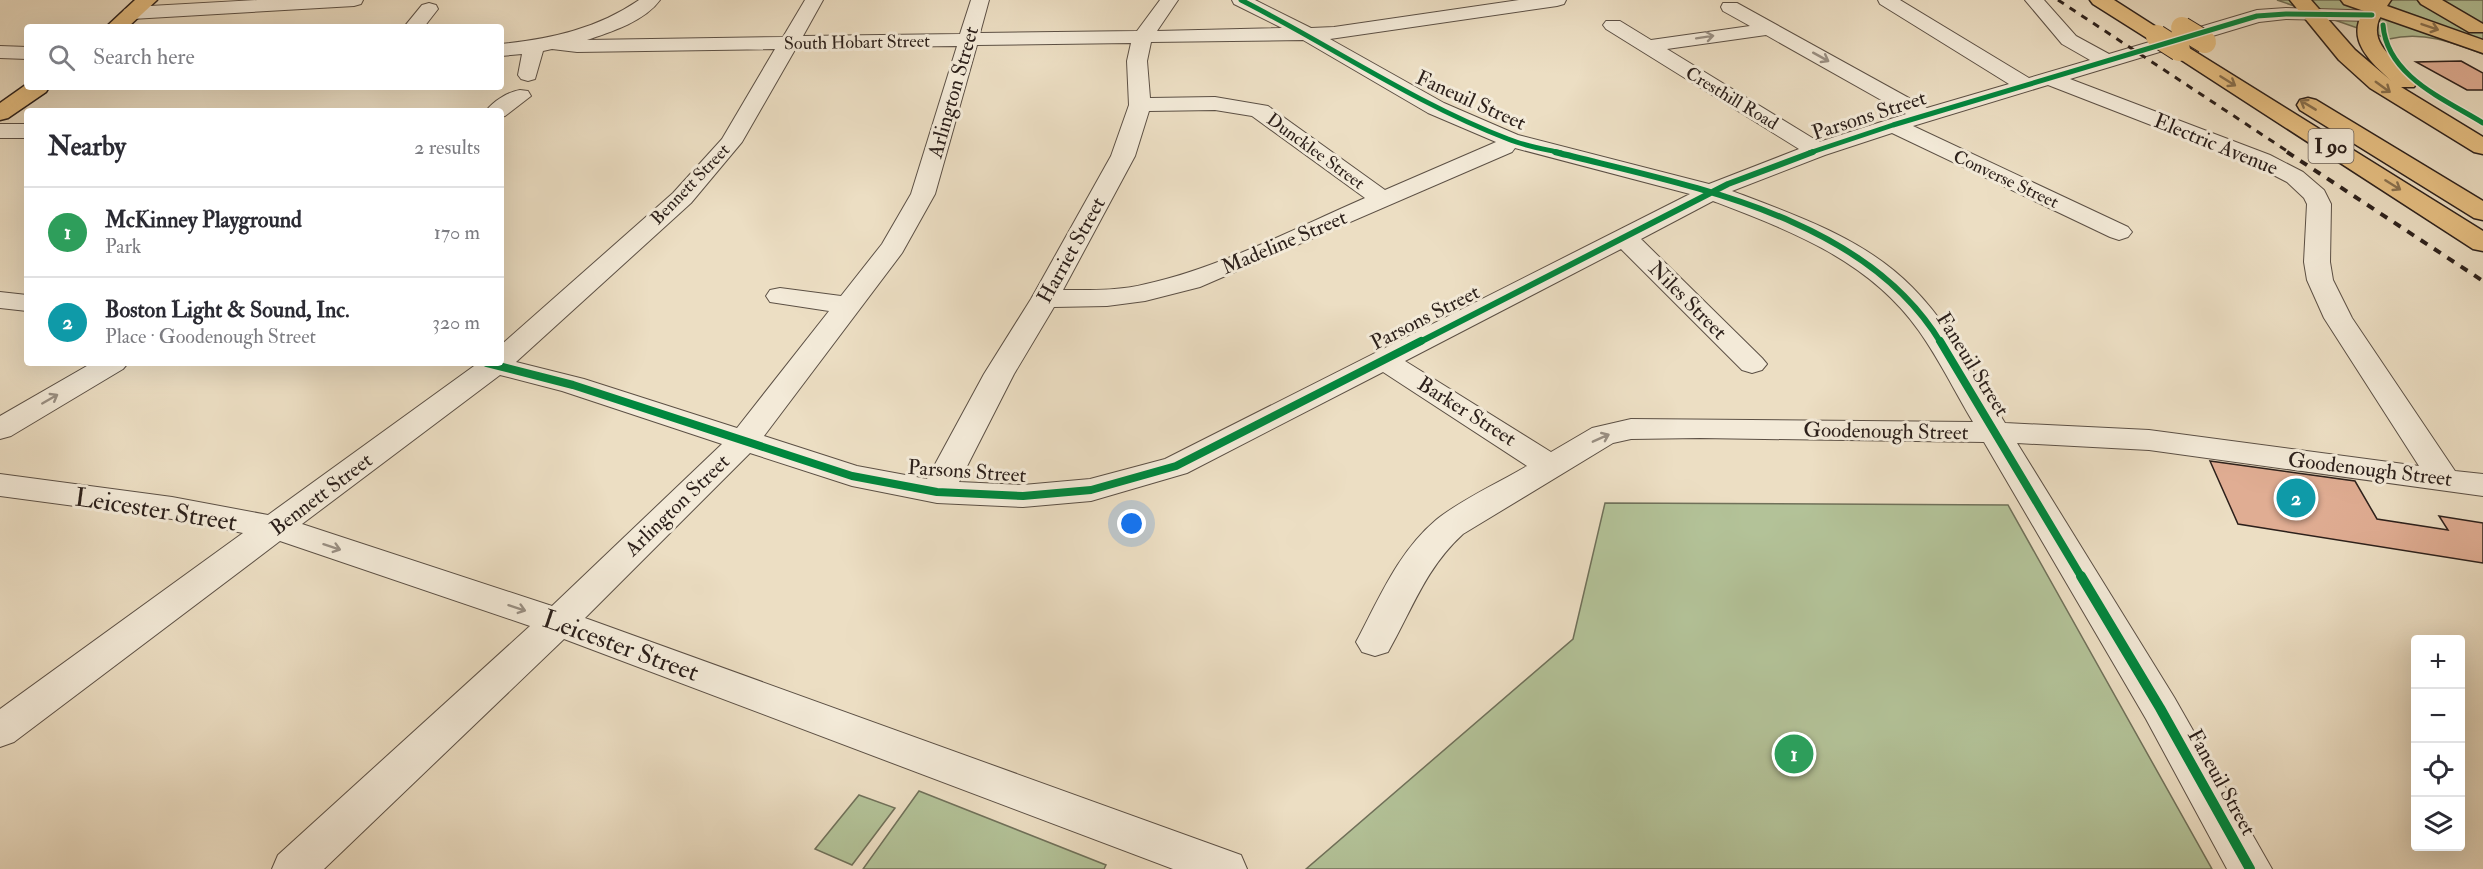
<!DOCTYPE html>
<meta charset="utf-8">
<style>
body{margin:0;font-family:"IM FELL Double Pica",serif;background:#f2f2f3;color:#2b2b33}
.controls{position:absolute;right:18px;bottom:18px;display:grid;overflow:hidden;border-radius:6px;box-shadow:0 6px 24px #0002}
.controls button{width:54px;height:54px;display:grid;place-items:center;padding:0;border:0;border-bottom:2px solid #e1e1e2;background:#fff;color:#2b2b33;font:30px sans-serif}
.you{position:absolute;left:1132px;top:524px;width:21px;height:21px;margin:-15px;border:4px solid #fff;border-radius:50%;background:#1a73e8;box-shadow:0 0 0 9px #1a73e833}
.badge{display:grid;place-items:center;width:39px;height:39px;border-radius:50%;background:#b45309;color:#fff;font-size:20px;font-weight:700}
.pin{position:absolute;translate:-50% -50%;border:3px solid #fff;box-shadow:0 2px 6px #0006}
.list{margin:0;padding:0;list-style:none}
h2{display:flex;justify-content:space-between;align-items:center;height:78px;margin:0;padding:0 24px;font-size:26px}
h2 small{font-size:20px;font-weight:400;color:#7c7c81}
.list li{display:grid;grid-template-columns:39px 1fr auto;gap:18px;align-items:center;box-sizing:border-box;height:90px;padding:0 24px;border-top:2px solid #e1e1e2}
.list b{display:block;font-size:22px;white-space:nowrap}
.list p{margin:0;font-size:20px;white-space:nowrap;color:#7c7c81}
.list em{font-size:20px;font-style:normal;color:#7c7c81}
.icon{flex:none;width:33px;height:33px;fill:none;stroke:currentColor;stroke-width:2;stroke-linecap:round;stroke-linejoin:round}
.map{position:relative;flex:none;width:2483px;height:869px;overflow:hidden}
.search{position:absolute;background:#fff;box-shadow:0 6px 24px #0002;left:24px;top:24px;width:480px;height:66px;display:flex;align-items:center;gap:15px;box-sizing:border-box;padding:0 21px;border-radius:6px;color:#7c7c81;font-size:22px}
.panel{position:absolute;background:#fff;box-shadow:0 6px 24px #0002;left:24px;top:108px;width:480px;height:258px;border-radius:6px}
.map>svg:first-child{display:block}
.green{fill:#b3c298;stroke:#70715a;stroke-width:1.5}
.building{fill:#e0ad93;stroke:#2c201b;stroke-width:1.5}
.lines{fill:none;stroke-linecap:round;stroke-linejoin:round}
.minor-casing{stroke:#5c5045;stroke-width:2}
.major-casing{stroke:#2c201b;stroke-width:3}
.highway-casing{stroke:#2c201b;stroke-width:3}
.minor{fill:#f3ead8;fill-rule:evenodd}
.major{fill:#e6bf82;fill-rule:evenodd}
.highway{fill:#e6bf82;fill-rule:evenodd}
.rail-far1{stroke:#2c201b;stroke-width:3;stroke-dasharray:7 7;stroke-linecap:butt}
.rail{stroke:#2c201b;stroke-width:4;stroke-dasharray:8 8;stroke-linecap:butt}
.highway-bridge-casing{stroke:#2c201b;stroke-width:24;stroke-linecap:butt}
.highway-bridge{stroke:#e6bf82;stroke-width:22}
.cycleway-far3-casing{stroke:#f3ead8;stroke-width:8}
.cycleway-far2-casing{stroke:#f3ead8;stroke-width:9}
.cycleway-far1-casing{stroke:#f3ead8;stroke-width:11}
.cycleway-casing{stroke:#f3ead8;stroke-width:14}
.cycleway-far3{stroke:#00873e;stroke-width:5}
.cycleway-far2{stroke:#00873e;stroke-width:6}
.cycleway-far1{stroke:#00873e;stroke-width:8}
.cycleway{stroke:#00873e;stroke-width:10}
.oneway{stroke:#89704e}
.oneway2{stroke:#998f83}
.labels{text-anchor:middle;stroke-width:6;stroke-linejoin:round;paint-order:stroke}
.far-street-label{font-size:18px;fill:#2c201b;stroke:#f3ead8}
.shield{fill:#f3ead8;stroke:#685d54;stroke-width:1.5}
.shield-label{font-size:20px;font-weight:bold;fill:#2c201b}
.street-label{font-size:21px;fill:#2c201b;stroke:#f3ead8}
.near-street-label{font-size:26px;fill:#2c201b;stroke:#f3ead8}
</style>
<div class="map">
<svg width="2483" height="869" viewBox="0 0 2483 869">
<rect width="100%" height="100%" fill="#ecdec3"/>
<filter id="stains"><feTurbulence type="fractalNoise" baseFrequency=".00333" numOctaves="4"/><feColorMatrix values="0 0 0 0 .2 0 0 0 0 .09 0 0 0 0 .02 0 0 0 .5 -.17"/></filter>
<radialGradient id="worn" r=".72"><stop offset=".6" stop-color="#630" stop-opacity="0"/><stop offset="1" stop-color="#630" stop-opacity=".3"/></radialGradient>
<path class="green" d="M 2277,0 L 2483,0 L 2483,54 C 2452,42 2423,31 2389,39 Z
M 1605,503 L 2008,505 L 2212,869 L 1306,869 L 1573,639 Z
M 919,791 L 1106,865 L 1104,869 L 863,869 Z
M 859,795 L 895,808 L 852,865 L 815,849 Z"/>
<path class="building" d="M 2461,61 L 2483,73 L 2483,90 L 2467,90 L 2416,62 Z
M 2210,461 L 2355,481 L 2377,519 L 2448,530 L 2439,516 L 2483,523 L 2483,563 L 2238,524 Z"/>
<g class="lines">
<g class="minor-casing">
<path id="minor" d="M 258,0 L 363,0 L 361,4 L 354,6 L 132,19 L 125,17 L 122,13 L 125,9 L 132,7 Z
M 639,0 L 660,0 C 645,21 611,32 587,40 L 783,37 L 805,0 L 823,0 L 803,36 L 960,34 L 971,0 L 989,0 L 980,33 L 1137,31 L 1160,0 L 1178,0 L 1157,31 L 1282,28 L 1234,4 L 1232,0 L 1255,0 L 1311,28 L 1334,27 L 1519,0 L 1566,0 L 1564,4 L 1557,6 L 1330,39 L 1444,103 L 1518,135 L 1709,184 L 1799,149 L 1606,29 L 1603,25 L 1606,21 L 1620,21 L 1651,40 L 1750,26 L 1723,11 L 1721,7 L 1723,3 L 1737,3 L 1927,108 L 2009,84 L 1880,4 L 1878,0 L 1900,0 L 2029,78 L 2090,60 L 2062,44 L 2025,0 L 2044,0 L 2076,36 L 2109,54 L 2257,10 L 2286,8 L 2379,11 L 2382,15 L 2379,19 L 2372,21 L 2286,19 L 2259,22 L 2070,79 L 2270,155 L 2303,172 L 2324,190 L 2331,204 L 2330,262 L 2333,280 L 2352,318 L 2455,471 L 2483,474 L 2483,496 L 2149,450 L 2017,443 L 2174,697 L 2272,869 L 2227,869 L 2146,719 L 1984,442 L 1700,438 L 1631,439 L 1613,443 L 1463,534 C 1425,569 1413,608 1388,652 L 1375,656 L 1362,652 L 1356,642 C 1379,599 1398,552 1436,520 C 1459,501 1500,482 1527,466 L 1383,372 L 1187,473 L 1091,501 L 1023,507 L 937,503 L 852,486 L 750,453 L 585,618 L 1241,855 L 1247,869 L 1173,869 L 564,639 L 324,869 L 272,869 L 278,855 L 530,626 L 280,541 L 14,742 L 0,747 L 0,709 L 243,533 L 172,519 L 0,496 L 0,474 L 172,497 L 268,515 L 474,366 L 472,363 L 501,363 L 501,345 L 673,193 L 722,139 L 775,49 L 577,52 L 552,49 L 543,51 L 535,79 L 528,81 L 521,79 L 518,75 L 522,54 L 501,56 L 501,44 C 550,39 597,29 639,0 ZM 1766,35 L 1906,114 L 1819,142 L 1667,49 ZM 1303,40 L 1428,113 L 1496,142 L 1385,190 L 1268,106 L 1215,97 L 1150,98 L 1147,61 L 1151,42 ZM 1131,43 L 1127,61 L 1129,105 L 1111,156 L 1031,299 L 984,374 L 927,479 L 857,466 L 764,436 L 902,253 L 935,194 L 977,45 ZM 957,46 L 911,194 L 882,244 L 841,296 L 780,288 L 770,290 L 766,296 L 770,302 L 829,311 L 737,428 L 584,379 L 516,362 L 691,203 L 742,142 L 796,48 ZM 2048,85 L 2254,165 L 2287,182 L 2304,198 L 2307,204 L 2304,262 L 2307,280 L 2324,318 L 2419,466 L 2149,430 L 2005,423 C 1976,377 1951,326 1912,287 C 1864,238 1795,215 1732,191 L 1825,155 L 1892,133 L 2110,237 L 2119,240 L 2128,237 L 2132,232 L 2128,227 L 1913,126 ZM 1215,110 L 1252,116 L 1365,198 C 1296,228 1219,268 1146,284 C 1119,291 1091,290 1063,290 L 1135,156 L 1149,111 ZM 1515,148 L 1690,194 L 1165,459 L 1090,479 L 1023,485 L 959,482 L 1014,374 L 1054,307 L 1107,306 L 1145,301 L 1200,287 L 1512,152 ZM 1713,201 C 1791,231 1869,260 1919,331 C 1939,359 1955,392 1973,422 L 1631,419 L 1592,428 L 1551,452 L 1405,361 L 1621,249 L 1742,370 L 1752,373 L 1762,370 L 1767,364 L 1762,358 L 1641,239 ZM 500,375 L 562,391 L 722,444 L 552,606 L 302,524 Z
M 429,3 L 436,5 L 438,9 L 424,27 L 404,27 L 422,5 Z
M 0,46 L 27,47 L 27,59 L 0,58 Z
M 520,90 L 528,91 L 531,96 L 505,116 L 501,117 L 501,111 L 486,111 C 493,101 508,92 520,90 Z
M 0,124 L 27,124 L 27,138 L 0,138 Z
M 0,292 L 27,295 L 27,311 L 0,308 Z
M 92,363 L 128,363 L 123,369 L 11,436 L 0,439 L 0,416 Z"/>
</g>
<g class="major-casing">
<path id="major" d="M 135,0 L 157,0 L 128,27 L 106,27 Z
M 2290,0 L 2311,0 L 2355,50 L 2395,84 C 2374,65 2344,41 2364,11 L 2344,4 L 2341,0 L 2391,0 L 2387,6 L 2483,40 L 2483,53 L 2380,17 C 2366,48 2403,62 2417,82 L 2414,87 L 2401,87 L 2483,137 L 2483,154 L 2474,152 L 2370,88 L 2339,60 Z
M 2418,0 L 2442,0 L 2483,24 L 2483,32 L 2469,32 L 2421,4 Z
M 27,84 L 27,87 L 49,87 L 46,92 L 8,118 L 0,120 L 0,103 Z"/>
</g>
<g class="highway-casing">
<path id="highway" d="M 2090,0 L 2114,0 L 2164,32 L 2167,36 L 2164,40 L 2157,42 L 2150,40 L 2093,4 Z
M 2179,44 L 2186,46 L 2483,231 L 2483,251 L 2473,249 L 2172,54 L 2168,50 L 2172,46 Z
M 2308,98 L 2316,100 L 2483,201 L 2483,220 L 2474,218 L 2300,110 L 2297,105 L 2300,100 Z"/>
</g>
<use href="#minor" class="minor"/>
<use href="#major" class="major"/>
<use href="#highway" class="highway"/>
<path class="rail-far1" d="M 2058,0 L 2290,153"/>
<path class="rail" d="M 2287,152 L 2483,281"/>
<g class="highway-bridge-casing">
<path id="highway-bridge" d="M 2182,28 L 2205,42
M 2157,36 L 2179,50"/>
</g>
<use href="#highway-bridge" class="highway-bridge"/>
<g class="cycleway-far3-casing">
<path id="cycleway-far3" d="M 1241,0 C 1330,45 1414,103 1508,139 C 1525,146 1544,149 1561,153
M 2383,25 C 2387,76 2444,99 2483,123
M 1809,153 L 1893,125 L 2257,16 L 2286,14 L 2372,15"/>
</g>
<g class="cycleway-far2-casing">
<path id="cycleway-far2" d="M 1555,152 C 1688,186 1864,215 1941,343
M 1418,343 L 1728,184 L 1813,152"/>
</g>
<g class="cycleway-far1-casing">
<path id="cycleway-far1" d="M 1940,341 L 2082,578
M 487,363 L 573,385 L 852,476 L 937,492 L 1023,496 L 1091,490 L 1176,466 L 1421,341"/>
</g>
<g class="cycleway-casing">
<path id="cycleway" d="M 2081,576 L 2160,708 L 2250,869"/>
</g>
<use href="#cycleway-far3" class="cycleway-far3"/>
<use href="#cycleway-far2" class="cycleway-far2"/>
<use href="#cycleway-far1" class="cycleway-far1"/>
<use href="#cycleway" class="cycleway"/>
</g>
<defs><path id="oneway-shaft" d="M-6 0H5M1.5-3L5.5 0L1.5 3" fill="none" stroke-width="1.6" stroke-linecap="round" stroke-linejoin="round" transform="scale(1.5)"/></defs>
<g class="oneway">
<use href="#oneway-shaft" transform="translate(2430 27) rotate(19)"/>
<use href="#oneway-shaft" transform="translate(2228 81) rotate(32)"/>
<use href="#oneway-shaft" transform="translate(2383 87) rotate(36)"/>
<use href="#oneway-shaft" transform="translate(2308 105) rotate(-149)"/>
<use href="#oneway-shaft" transform="translate(2393 185) rotate(32)"/>
</g>
<g class="oneway2">
<use href="#oneway-shaft" transform="translate(1705 37) rotate(-9)"/>
<use href="#oneway-shaft" transform="translate(1821 57) rotate(29)"/>
<use href="#oneway-shaft" transform="translate(50 399) rotate(-30)"/>
<use href="#oneway-shaft" transform="translate(1601 438) rotate(-24)"/>
<use href="#oneway-shaft" transform="translate(332 547) rotate(18)"/>
<use href="#oneway-shaft" transform="translate(517 608) rotate(18)"/>
</g>
<g class="labels">
<g class="far-street-label">
<text transform="translate(857 42) rotate(-1)" y="6">South Hobart Street</text>
<text transform="translate(1732 98) rotate(31)" y="6">Cresthill Road</text>
<text transform="translate(1316 151) rotate(36)" y="6">Duncklee Street</text>
<text transform="translate(2006 179) rotate(25)" y="6">Converse Street</text>
<text transform="translate(690 184) rotate(-46)" y="6">Bennett Street</text>
</g>
<rect class="shield" x="2308.5" y="129" width="45" height="34" rx="4.5"/>
<g class="shield-label">
<text x="2331" y="153">I 90</text>
</g>
<g class="street-label">
<text transform="translate(953 92) rotate(-74)" y="7">Arlington Street</text>
<text transform="translate(1471 100) rotate(24)" y="7">Faneuil Street</text>
<text transform="translate(1869 115) rotate(-18)" y="7">Parsons Street</text>
<text transform="translate(2216 144) rotate(22)" y="7">Electric Avenue</text>
<text transform="translate(1284 242) rotate(-23)" y="7">Madeline Street</text>
<text transform="translate(1071 250) rotate(-61)" y="7">Harriet Street</text>
<text transform="translate(1688 300) rotate(45)" y="7">Niles Street</text>
<text transform="translate(1425 317) rotate(-27)" y="7">Parsons Street</text>
<text transform="translate(1973 364) rotate(58)" y="7">Faneuil Street</text>
<text transform="translate(1467 411) rotate(32)" y="7">Barker Street</text>
<text transform="translate(1886 431) rotate(1)" y="7">Goodenough Street</text>
<text transform="translate(2370 469) rotate(7)" y="7">Goodenough Street</text>
<text transform="translate(967 471) rotate(4)" y="7">Parsons Street</text>
<text transform="translate(321 494) rotate(-37)" y="7">Bennett Street</text>
<text transform="translate(677 505) rotate(-44)" y="7">Arlington Street</text>
<text transform="translate(2222 782) rotate(61)" y="7">Faneuil Street</text>
</g>
<g class="near-street-label">
<text transform="translate(156 509) rotate(9)" y="9">Leicester Street</text>
<text transform="translate(621 645) rotate(20)" y="9">Leicester Street</text>
</g>
</g>
<rect width="100%" height="100%" filter="url(#stains)"/>
<rect width="100%" height="100%" fill="url(#worn)"/>
</svg>
<div class="controls">
<button>+</button>
<button>−</button>
<button><svg class="icon" aria-label="locate" viewBox="0 0 24 24"><circle cx="12" cy="12" r="6"/><path d="M12 2v4M12 18v4M2 12h4M18 12h4"/></svg></button>
<button><svg class="icon" aria-label="layers" viewBox="0 0 24 24"><path d="M12 4l9 5-9 5-9-5zM3 14l9 5 9-5"/></svg></button>
</div>
<div class="you"></div>
<div class="pin badge" style="left:1794px;top:754px;background:#2e9e5b">1</div>
<div class="pin badge" style="left:2296px;top:498px;background:#0f9aa8">2</div>
<div class="search"><svg class="icon" aria-label="search" viewBox="0 0 24 24"><circle cx="10" cy="10" r="6"/><path d="M15 15l6 6"/></svg>Search here</div>
<section class="panel">
<h2>Nearby<small>2 results</small></h2>
<ul class="list">
<li><span class="badge" style="background:#2e9e5b">1</span><div><b>McKinney Playground</b><p>Park</p></div><em>170 m</em></li>
<li><span class="badge" style="background:#0f9aa8">2</span><div><b>Boston Light &amp; Sound, Inc.</b><p>Place · Goodenough Street</p></div><em>320 m</em></li>
</ul>
</section>
</div>
